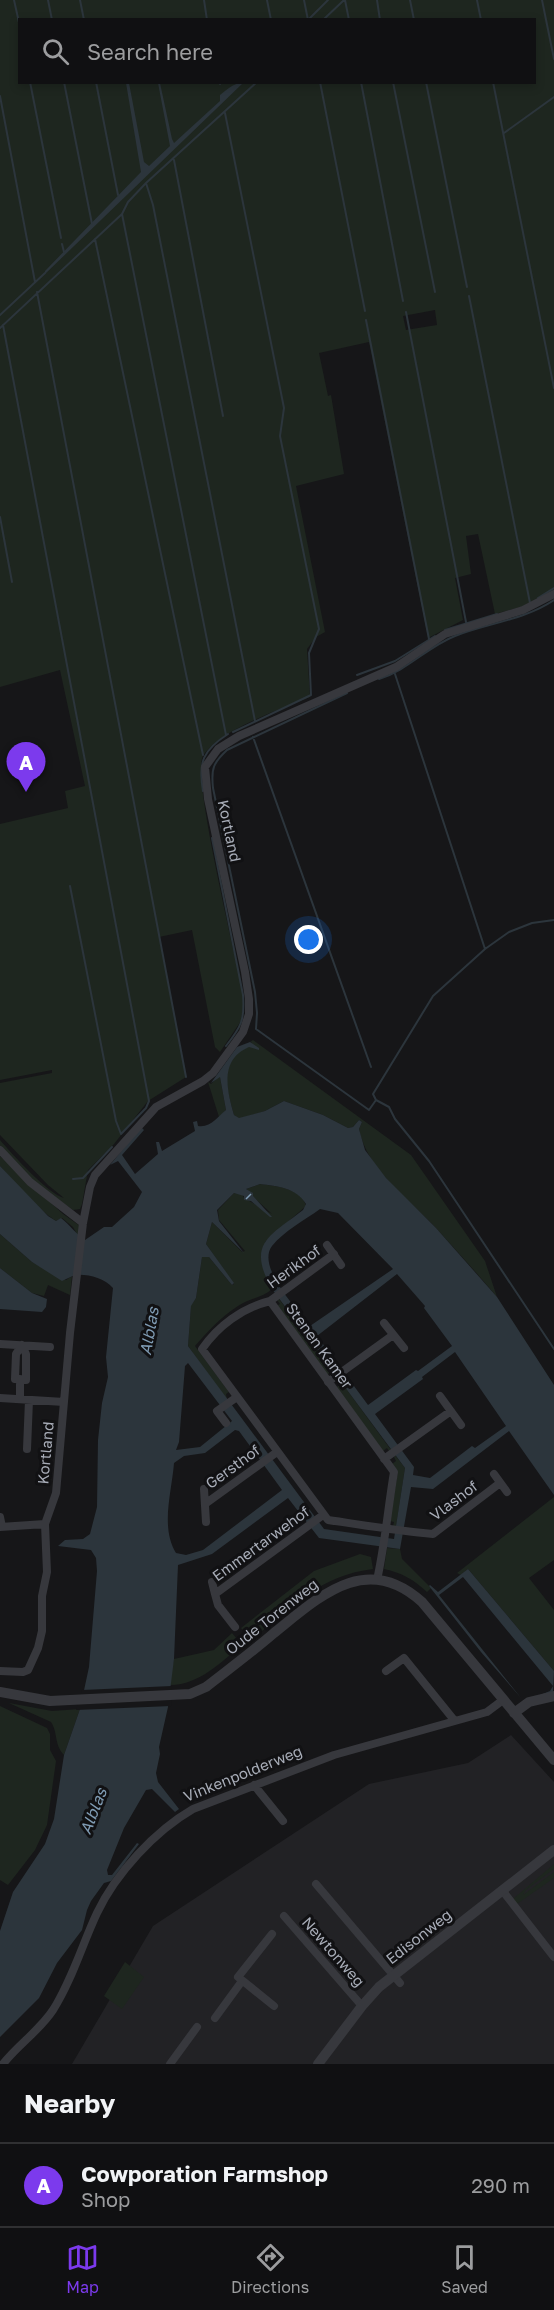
<!DOCTYPE html>
<style>
body{margin:0;font-family:"Golos Text",sans-serif;background:#19191b;color:#f1f3f6}
.you{position:absolute;left:309px;top:940px;width:21px;height:21px;margin:-15px;border:4px solid #fff;border-radius:50%;background:#1a73e8;box-shadow:0 0 0 9px #1a73e833}
.badge{display:grid;place-items:center;width:39px;height:39px;border-radius:50%;background:#7c3aed;color:#fff;font-size:20px;font-weight:700}
.pin{position:absolute;translate:-50% -50px;filter:drop-shadow(0 2px 3px #0008)}
.pin::after{content:'';position:absolute;top:32px;width:21px;height:18px;background:inherit;clip-path:polygon(0 0,100% 0,50% 100%)}
.list{margin:0;padding:0;list-style:none}
h2{display:flex;justify-content:space-between;align-items:center;height:78px;margin:0;padding:0 24px;font-size:26px}
h2 small{font-size:20px;font-weight:400;color:#9c9d9f}
.list li{display:grid;grid-template-columns:39px 1fr auto;gap:18px;align-items:center;box-sizing:border-box;height:84px;padding:0 24px;border-top:2px solid #303032}
.list b{display:block;font-size:22px;white-space:nowrap}
.list p{margin:0;font-size:20px;white-space:nowrap;color:#9c9d9f}
.list em{font-size:20px;font-style:normal;color:#9c9d9f}
.icon{flex:none;width:33px;height:33px;fill:none;stroke:currentColor;stroke-width:2;stroke-linecap:round;stroke-linejoin:round}
.map{position:relative;flex:none;width:554px;height:2064px;overflow:hidden}
.search{position:absolute;background:#101012;box-shadow:0 3px 9px #0003;left:18px;right:18px;top:18px;height:66px;display:flex;align-items:center;gap:15px;box-sizing:border-box;padding:0 21px;border-radius:0px;color:#9c9d9f;font-size:22px}
.sheet{height:162px;background:#101012}
nav{display:flex;justify-content:space-around;align-items:center;box-sizing:border-box;height:84px;border-top:2px solid #303032;background:#101012;font-size:16px;color:#9c9d9f}
nav a{display:grid;justify-items:center;gap:3px}
nav .on{color:#7c3aed}
.map>svg:first-child{display:block}
.built{fill:#222225}
.green{fill:#1e261f;fill-rule:evenodd}
.water{fill:#2c353c;fill-rule:evenodd}
.pier{fill:#161618}
.lines{fill:none;stroke-linecap:round;stroke-linejoin:round}
.stream{stroke:#2c353c;stroke-width:2}
.ferry{stroke:#7f9bb3;stroke-width:1.5;stroke-dasharray:8 6;stroke-linecap:butt}
.minor{stroke:#37383d;stroke-width:8}
.tertiary{stroke:#37383d;stroke-width:10}
.labels{text-anchor:middle;stroke-width:6;stroke-linejoin:round;paint-order:stroke}
.street-label{font-size:15px;fill:#a8adb8;stroke:#111113}
.water-label{font-size:16px;font-style:italic;fill:#7f9bb3;stroke:#111113}
</style>
<div class="map">
<svg width="554" height="2064" viewBox="0 0 554 2064">
<rect width="100%" height="100%" fill="#161618"/>
<path class="built" d="M 511,1735 L 554,1782 L 554,2064 L 72,2064 L 153,1926 L 369,1784 L 468,1763 Z"/>
<path class="green" d="M 0,0 L 554,0 L 554,590 L 521,607 L 495,614 L 478,534 L 466,536 L 471,574 L 455,578 L 463,620 L 428,638 L 369,342 L 319,353 L 328,396 L 331,395 L 344,474 L 296,486 L 325,632 L 316,637 L 307,649 L 310,697 C 281,709 219,730 203,756 C 191,776 238,964 244,1000 L 241,1021 L 220,1052 L 215,1047 L 192,930 L 159,937 L 186,1077 L 148,1101 L 114,1144 L 88,1170 L 82,1204 L 80,1209 L 73,1210 L 38,1185 L 0,1147 L 0,1140 C 12,1154 48,1194 64,1198 L 48,1185 L 0,1135 L 0,1083 L 52,1073 L 52,1070 L 0,1080 L 0,824 L 68,808 L 65,791 L 85,786 L 60,670 L 0,687 ZM 20,20 L 534,20 L 534,82 L 20,82 ZM 435,310 L 437,325 L 406,330 L 403,316 Z
M 253,1040 L 411,1155 L 485,1261 L 497,1297 C 477,1273 456,1250 435,1227 C 408,1198 367,1170 359,1129 L 362,1122 L 359,1120 L 353,1127 L 348,1128 L 323,1115 L 284,1101 L 265,1111 L 239,1119 L 234,1115 C 228,1093 219,1068 240,1051 C 245,1048 248,1048 252,1043 L 250,1042 Z
M 218,1077 L 220,1077 L 226,1110 L 219,1117 L 208,1082 L 211,1084 Z
M 0,1156 L 63,1214 L 80,1226 L 78,1236 L 73,1227 L 62,1218 L 56,1221 C 35,1207 17,1185 0,1166 Z
M 260,1184 C 275,1186 302,1188 306,1206 L 265,1242 L 269,1283 L 272,1289 C 262,1298 248,1299 238,1306 C 221,1317 208,1331 195,1346 L 229,1392 L 226,1394 L 227,1400 L 188,1346 L 191,1305 L 196,1298 L 202,1257 L 209,1257 L 232,1285 L 234,1284 L 206,1244 L 212,1222 L 242,1252 L 245,1251 L 219,1220 L 218,1210 L 234,1193 L 242,1194 L 244,1198 L 272,1214 L 252,1196 L 252,1193 L 246,1189 Z
M 0,1234 L 32,1262 L 66,1280 L 72,1276 L 70,1295 L 48,1285 L 44,1296 L 32,1293 L 0,1268 Z
M 279,1299 L 335,1373 L 333,1375 L 330,1372 L 327,1375 L 276,1306 L 280,1304 L 277,1300 Z
M 339,1379 L 391,1450 L 389,1451 L 387,1448 L 383,1451 L 336,1387 L 340,1385 L 337,1381 Z
M 395,1455 L 405,1468 L 396,1527 L 393,1526 L 394,1522 L 390,1521 L 398,1471 L 392,1464 L 396,1461 L 394,1457 Z
M 554,1497 L 554,1560 L 529,1578 L 554,1610 L 554,1671 L 468,1569 L 461,1575 L 457,1573 Z
M 387,1548 L 400,1549 L 402,1559 L 431,1588 L 427,1592 C 413,1579 402,1573 384,1569 Z
M 360,1554 L 371,1557 L 373,1569 C 322,1575 296,1604 257,1635 L 244,1631 L 241,1628 L 314,1571 Z
M 232,1633 L 242,1645 C 221,1662 198,1686 169,1685 L 174,1659 L 214,1650 Z
M 9,1703 L 52,1711 L 80,1709 L 64,1755 C 54,1745 58,1732 51,1722 Z
M 0,1706 L 47,1728 L 50,1734 L 50,1750 L 56,1761 L 47,1825 L 35,1850 L 8,1885 L 0,1880 Z
M 554,1864 L 554,1869 L 526,1890 L 523,1895 L 554,1872 L 554,1878 L 517,1904 L 513,1899 Z
M 125,1962 L 144,1977 L 122,2009 L 104,1996 Z"/>
<path class="water" d="M 126,83 L 129,83 L 144,162 L 149,166 L 170,146 L 158,83 L 160,83 L 172,139 L 174,143 L 220,101 L 220,95 C 226,90 235,82 243,83 L 45,274 L 45,271 L 141,172 Z
M 250,1042 L 259,1048 L 259,1050 L 249,1047 C 219,1060 227,1090 234,1115 L 239,1118 L 265,1111 L 284,1101 L 323,1115 L 348,1128 L 353,1127 L 359,1120 L 362,1122 L 359,1129 L 365,1150 L 386,1178 L 436,1228 L 497,1297 L 554,1385 L 554,1495 L 509,1431 L 433,1489 L 411,1487 L 400,1549 L 319,1538 L 288,1498 L 212,1554 L 178,1565 L 174,1659 L 168,1707 L 159,1747 L 160,1754 L 156,1773 L 158,1782 L 179,1809 L 175,1812 L 152,1789 L 146,1790 L 124,1828 L 107,1870 L 108,1875 L 112,1875 L 137,1843 L 139,1844 L 111,1881 L 104,1883 L 91,1901 L 87,1910 L 82,1930 L 57,1963 L 39,1998 L 0,2037 L 0,1931 L 13,1892 L 45,1844 L 54,1819 L 64,1755 L 80,1709 L 89,1667 L 97,1571 L 96,1558 L 91,1550 L 58,1546 L 65,1540 L 83,1539 L 90,1534 L 97,1507 L 98,1440 L 102,1403 L 108,1377 L 106,1357 L 113,1288 C 104,1278 88,1274 76,1275 C 71,1276 67,1279 62,1281 L 32,1262 L 0,1234 L 0,1166 L 48,1216 L 56,1221 L 61,1218 C 70,1225 76,1234 85,1240 L 104,1227 L 112,1227 L 134,1207 L 142,1192 L 118,1161 L 110,1165 L 141,1127 L 144,1130 L 122,1155 L 135,1174 L 158,1154 L 156,1142 L 159,1142 L 162,1151 L 195,1131 L 193,1122 L 197,1121 L 198,1126 C 211,1128 217,1117 226,1110 L 220,1077 L 211,1083 L 237,1047 ZM 260,1184 C 277,1186 297,1188 306,1204 L 303,1210 C 270,1236 246,1243 272,1289 L 405,1468 L 394,1539 L 324,1529 L 188,1346 L 191,1306 L 196,1298 L 202,1257 L 209,1257 L 232,1285 L 234,1283 L 206,1244 L 212,1222 L 244,1253 L 219,1221 L 217,1210 L 234,1193 L 244,1196 L 244,1200 L 251,1201 L 270,1217 L 272,1217 L 253,1196 L 253,1193 L 246,1189 ZM 320,1209 L 338,1213 L 393,1269 L 310,1326 C 298,1310 256,1267 272,1246 C 284,1231 305,1220 320,1209 ZM 397,1274 L 425,1306 L 424,1308 L 452,1346 L 418,1371 L 416,1370 L 368,1405 L 317,1336 ZM 455,1352 L 506,1426 L 475,1448 L 472,1446 L 430,1478 L 413,1475 L 414,1467 L 375,1414 L 423,1379 L 422,1377 ZM 188,1363 L 232,1421 L 200,1447 L 176,1450 L 179,1442 L 185,1366 ZM 235,1430 L 239,1431 L 282,1490 L 203,1550 L 186,1555 L 176,1553 C 160,1527 172,1491 174,1463 L 184,1456 L 205,1453 Z
M 0,1268 L 32,1293 L 47,1299 L 46,1307 L 42,1312 L 0,1309 Z
M 468,1569 L 554,1671 L 553,1692 L 540,1695 L 550,1691 L 553,1686 L 463,1577 L 439,1595 L 521,1698 L 481,1652 L 429,1586 L 430,1585 L 438,1592 Z"/>
<path class="pier" d="M 172,1686 L 171,1706 L 76,1710 L 82,1690 Z"/>
<g class="lines">
<path class="stream" d="M 14,0 L 20,27
M 48,0 L 52,20
M 80,0 L 84,20
M 204,0 L 207,20
M 267,0 L 271,20
M 304,0 L 308,20
M 345,0 L 349,20
M 377,0 L 380,20
M 410,0 L 414,20
M 477,0 L 481,20
M 542,0 L 554,59
M 308,20 L 328,0
M 323,20 L 344,0
M 30,82 L 61,238
M 64,82 L 92,224
M 96,82 L 118,195
M 220,82 L 220,84
M 320,82 L 365,311
M 361,82 L 403,301
M 393,82 L 435,292
M 426,82 L 467,287
M 493,82 L 554,388
M 0,96 L 35,282
M 225,113 L 284,408 L 280,436 L 319,629 L 309,653 L 311,695 L 233,732
M 504,133 L 554,97
M 174,160 L 223,416
M 146,183 L 153,205 L 255,721
M 122,214 L 226,735
M 95,239 L 203,755
M 62,244 L 64,252
M 37,292 L 186,1077
M 469,296 L 530,603
M 406,312 L 466,622
M 0,315 L 45,273
M 366,320 L 429,639
M 3,325 L 149,1101 L 146,1108 L 121,1134 L 116,1121 L 70,886
M 0,328 L 122,214 L 128,202 L 146,183 L 257,82
M 0,517 L 12,582
M 538,598 L 554,588
M 445,630 L 497,614
M 395,674 L 485,949
M 357,675 L 395,661 L 435,636
M 379,679 C 408,670 427,647 455,636 C 488,623 524,620 554,600
M 347,693 L 227,750 C 213,763 211,769 213,788 L 255,992 L 257,1013 L 256,1029 L 369,1110 L 376,1100 L 373,1094 L 433,996 L 485,949 L 509,932 L 532,923 L 554,920
M 253,737 L 371,1067
M 203,791 C 198,762 203,750 228,734
M 212,838 L 243,995 C 245,1020 241,1027 226,1046
M 376,1100 L 389,1107 L 395,1119 L 429,1161 L 554,1349
M 73,1179 L 83,1178 L 112,1147"/>
<path class="ferry" d="M 246,1199 L 251,1194"/>
<path class="minor" d="M 0,1150 L 30,1182 L 83,1223
M 327,1245 L 341,1265
M 270,1301 L 334,1254
M 384,1323 L 404,1348
M 0,1344 L 50,1347
M 22,1345 L 26,1354 L 26,1380 L 15,1379 L 16,1354 Z
M 328,1382 L 393,1335
M 440,1396 L 461,1425
M 0,1398 L 64,1402
M 20,1399 L 20,1379
M 226,1423 L 217,1411 L 237,1397
M 27,1449 L 29,1400
M 384,1459 L 451,1411
M 494,1474 L 507,1492
M 204,1489 L 206,1522
M 205,1504 L 277,1452
M 0,1517 L 2,1527
M 0,1527 L 45,1524
M 377,1580 C 385,1544 388,1508 394,1472 L 270,1301 C 242,1308 218,1326 202,1349 L 328,1520 C 363,1525 398,1531 433,1534 L 500,1483
M 212,1582 L 215,1594
M 235,1627 L 218,1605 L 215,1594 L 323,1515
M 0,1671 L 23,1672 L 28,1670 L 38,1648 L 42,1631 L 42,1596 L 47,1572 L 45,1524 L 56,1493 L 70,1333 L 83,1223 L 90,1187 L 95,1175 L 156,1107 L 203,1081 L 213,1073 L 243,1032 L 249,1014 L 249,999 L 245,972 L 208,799 L 205,767 L 218,749 L 239,736 L 396,667 L 445,634 L 523,610 L 554,594
M 386,1671 L 404,1658 L 454,1720
M 254,1785 L 283,1821
M 316,1884 L 400,1983
M 502,1890 L 554,1957
M 284,1916 L 362,2006
M 272,1934 L 238,1977 L 274,2006
M 215,2018 L 242,1981
M 3,2064 C 18,2045 40,2030 53,2010 C 72,1980 82,1945 97,1913 C 116,1873 155,1831 193,1809 L 334,1755 L 487,1712 L 503,1700
M 170,2064 L 197,2027"/>
<path class="tertiary" d="M 0,1692 L 50,1701 L 190,1694 L 206,1687 C 229,1669 252,1652 274,1633 C 319,1597 366,1551 422,1602 L 554,1760
M 514,1713 L 529,1702 L 554,1696
M 318,2064 L 362,2006 L 379,1987 L 554,1850"/>
</g>
<g class="labels">
<g class="street-label">
<text transform="translate(229 831) rotate(78)" y="5">Kortland</text>
<text transform="translate(294 1267) rotate(-36)" y="5">Herikhof</text>
<text transform="translate(319 1346) rotate(54)" y="5">Stenen Kamer</text>
<text transform="translate(46 1453) rotate(-85)" y="5">Kortland</text>
<text transform="translate(233 1467) rotate(-36)" y="5">Gersthof</text>
<text transform="translate(454 1501) rotate(-37)" y="5">Vlashof</text>
<text transform="translate(261 1544) rotate(-36)" y="5">Emmertarwehof</text>
<text transform="translate(272 1617) rotate(-38)" y="5">Oude Torenweg</text>
<text transform="translate(243 1774) rotate(-22)" y="5">Vinkenpolderweg</text>
<text transform="translate(419 1937) rotate(-38)" y="5">Edisonweg</text>
<text transform="translate(333 1952) rotate(49)" y="5">Newtonweg</text>
</g>
<g class="water-label">
<text transform="translate(149 1331) rotate(-80)" y="6">Alblas</text>
<text transform="translate(93 1811) rotate(-69)" y="6">Alblas</text>
</g>
</g>
</svg>
<div class="you"></div>
<div class="pin badge" style="left:26px;top:792px">A</div>
<div class="search"><svg class="icon" aria-label="search" viewBox="0 0 24 24"><circle cx="10" cy="10" r="6"/><path d="M15 15l6 6"/></svg>Search here</div>
</div>
<section class="sheet">
<h2>Nearby<small></small></h2>
<ul class="list">
<li><span class="badge">A</span><div><b>Cowporation Farmshop</b><p>Shop</p></div><em>290 m</em></li>
</ul>
</section>
<nav>
<a class="on"><svg class="icon" aria-label="map" viewBox="0 0 24 24"><path d="M3 6l6-2 6 2 6-2v14l-6 2-6-2-6 2zM9 4v14M15 6v14"/></svg>Map</a>
<a><svg class="icon" aria-label="directions" viewBox="0 0 24 24"><path d="M12 3l9 9-9 9-9-9zM9 14v-3h6M13 9l2 2-2 2"/></svg>Directions</a>
<a><svg class="icon" aria-label="saved" viewBox="0 0 24 24"><path d="M7 4h10v16l-5-4-5 4z"/></svg>Saved</a>
</nav>
